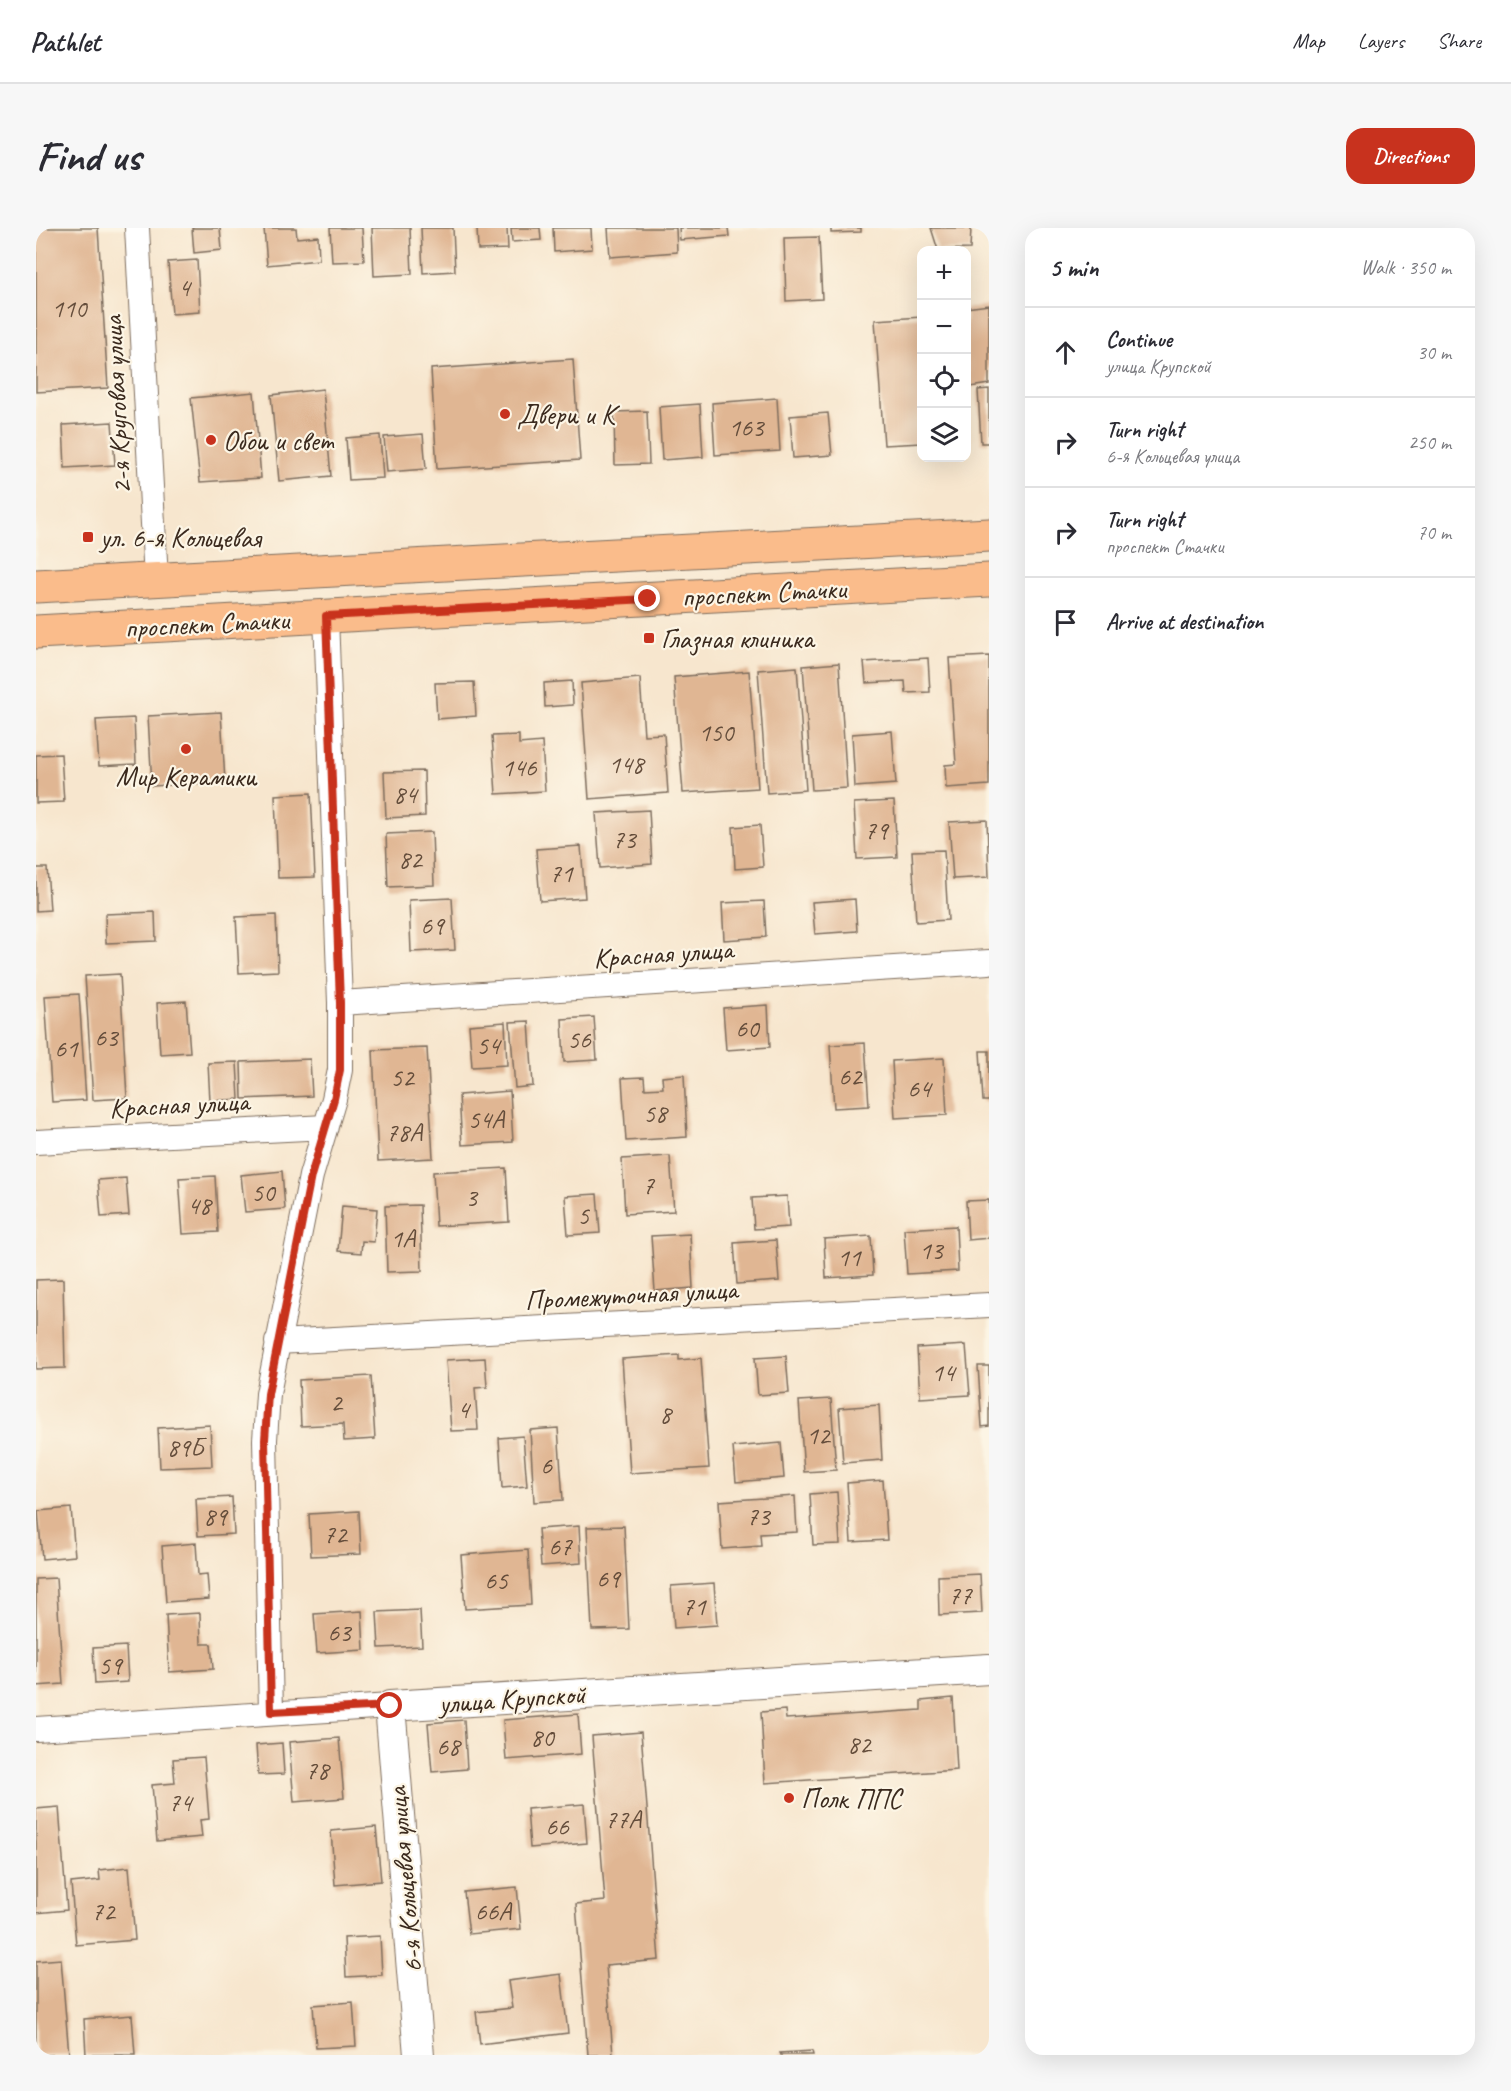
<!DOCTYPE html>
<meta charset="utf-8">
<style>
body{margin:0;font-family:Caveat,sans-serif;background:#f7f7f7;color:#2b2b33}
.controls{position:absolute;right:18px;top:18px;display:grid;overflow:hidden;border-radius:12px;box-shadow:0 6px 24px #0002}
.controls button{width:54px;height:54px;display:grid;place-items:center;padding:0;border:0;border-bottom:2px solid #e1e1e2;background:#fff;color:#2b2b33;font:30px sans-serif}
.stop{position:absolute;width:18px;height:18px;margin:-14px;border:4px solid #c8321e;border-radius:50%;background:#fff}
.stop.end{background:#c8321e;border-color:#fff;box-shadow:0 2px 6px #0008}
.list{margin:0;padding:0;list-style:none}
h2{display:flex;justify-content:space-between;align-items:center;height:78px;margin:0;padding:0 24px;font-size:26px}
h2 small{font-size:20px;font-weight:400;color:#7c7c81}
.list li{display:grid;grid-template-columns:39px 1fr auto;gap:18px;align-items:center;box-sizing:border-box;height:90px;padding:0 24px;border-top:2px solid #e1e1e2}
.list b{display:block;font-size:22px;white-space:nowrap}
.list p{margin:0;font-size:20px;white-space:nowrap;color:#7c7c81}
.list em{font-size:20px;font-style:normal;color:#7c7c81}
.icon{flex:none;width:33px;height:33px;fill:none;stroke:currentColor;stroke-width:2;stroke-linecap:round;stroke-linejoin:round}
.map{position:relative;flex:none;width:953px;height:1827px;overflow:hidden;border-radius:18px}
header{display:flex;align-items:center;gap:36px;box-sizing:border-box;height:84px;padding:0 30px;background:#fff;border-bottom:2px solid #e1e1e2}
header strong{font-size:28px}
nav{display:flex;gap:33px;margin-inline-start:auto;font-size:21px}
.intro{display:flex;align-items:center;justify-content:space-between;box-sizing:border-box;height:144px;padding:0 36px}
h1{margin:0;font-size:42px}
.button{padding:15px 27px;border-radius:18px;background:#c8321e;color:#fff;font-size:21px;font-weight:700}
main{display:flex;gap:36px;padding:0 36px}
aside{flex:1;background:#fff;border-radius:18px;box-shadow:0 6px 24px #0002}
.map>svg:first-child{display:block}
.building{fill:#e0b693}
.lines{fill:none;stroke-linecap:round;stroke-linejoin:round}
.minor-casing{stroke:#7d6c5c;stroke-width:26}
.tertiary-casing{stroke:#7d6c5c;stroke-width:32}
.primary-casing{stroke:#7d6c5c;stroke-width:35}
.minor{stroke:#fff;stroke-width:24}
.tertiary{stroke:#fff;stroke-width:30}
.primary{stroke:#fabc8b;stroke-width:33}
.route{stroke:#c8321e;stroke-width:8}
.poi-dot{fill:#c8321e;stroke:#fcf5e5;stroke-width:2}
.labels{text-anchor:middle;stroke-width:4.5;stroke-linejoin:round;paint-order:stroke}
.number-label{font-size:26px;fill:#644d3b}
.street-label{font-size:28px;fill:#3b2a1e;stroke:#fcf5e5}
.poi-label{font-size:28px;fill:#3b2a1e;stroke:#fcf5e5;text-anchor:start}
</style>
<header>
<strong>Pathlet</strong>
<nav><a>Map</a><a>Layers</a><a>Share</a></nav>
</header>
<div class="intro"><h1>Find us</h1><a class="button">Directions</a></div>
<main>
<div class="map">
<svg width="953" height="1827" viewBox="0 0 953 1827">
<rect width="100%" height="100%" fill="#fcf5e5"/>
<filter id="ink" filterUnits="userSpaceOnUse"><feTurbulence type="fractalNoise" baseFrequency=".0167" numOctaves="2"/><feDisplacementMap in="SourceGraphic" scale="12" xChannelSelector="R" yChannelSelector="G"/><feConvolveMatrix kernelMatrix="1 2 1 2 8 2 1 2 1" color-interpolation-filters="sRGB"/></filter>
<filter id="wash" filterUnits="userSpaceOnUse"><feTurbulence type="fractalNoise" baseFrequency=".008" numOctaves="4" result="noise"/><feDisplacementMap in="SourceGraphic" scale="24" xChannelSelector="R" yChannelSelector="G"/><feGaussianBlur stdDeviation="1.35" result="paint"/><feColorMatrix in="noise" values="0 0 0 0 0 0 0 0 0 0 0 0 0 0 0 0 0 1.4 0 .05"/><feComposite in="paint" operator="in"/></filter>
<g filter="url(#wash)">
<rect width="100%" height="100%" fill="#f7e6ce"/>
<g id="blocks">
<path class="building" d="M 0,0 L 62,0 L 72,160 L 0,164 Z
M 156,0 L 184,0 L 186,22 L 158,25 Z
M 228,0 L 260,0 L 261,10 L 282,8 L 283,32 L 231,37 Z
M 294,0 L 326,0 L 328,33 L 296,34 Z
M 336,0 L 374,0 L 376,46 L 338,48 Z
M 385,0 L 417,0 L 419,43 L 387,45 Z
M 441,0 L 471,0 L 472,21 L 442,22 Z
M 475,0 L 504,0 L 505,12 L 476,14 Z
M 517,0 L 555,0 L 556,21 L 518,24 Z
M 572,0 L 640,0 L 641,24 L 574,29 Z
M 643,0 L 692,0 L 693,8 L 644,12 Z
M 795,0 L 825,0 L 825,4 L 795,5 Z
M 895,0 L 935,0 L 934,21 L 902,22 Z
M 783,9 L 786,71 L 750,73 L 748,10 Z
M 161,32 L 164,84 L 136,86 L 132,34 Z
M 953,77 L 953,156 L 934,159 L 930,129 L 930,80 Z
M 886,89 L 886,215 L 848,217 L 839,92 Z
M 537,131 L 544,232 L 401,241 L 395,141 Z
M 287,161 L 295,248 L 243,253 L 235,167 Z
M 953,161 L 953,215 L 945,215 L 942,162 Z
M 218,164 L 225,250 L 164,254 L 155,170 Z
M 741,170 L 744,223 L 679,227 L 676,175 Z
M 664,176 L 667,229 L 626,232 L 623,179 Z
M 611,183 L 613,236 L 579,237 L 578,184 Z
M 792,185 L 796,227 L 757,230 L 754,188 Z
M 76,194 L 79,237 L 29,240 L 27,197 Z
M 387,206 L 390,241 L 351,244 L 348,209 Z
M 344,207 L 347,250 L 313,252 L 310,210 Z
M 953,428 L 953,557 L 910,560 L 909,537 L 920,536 L 913,430 Z
M 892,430 L 894,464 L 870,465 L 869,453 L 830,455 L 828,434 Z
M 803,435 L 811,560 L 776,562 L 767,438 Z
M 761,439 L 770,562 L 731,565 L 722,442 Z
M 713,443 L 722,560 L 647,565 L 638,449 Z
M 604,450 L 608,507 L 628,506 L 632,565 L 553,571 L 545,455 Z
M 536,453 L 537,477 L 509,479 L 508,455 Z
M 438,454 L 440,488 L 401,491 L 399,455 Z
M 185,484 L 189,554 L 116,558 L 112,488 Z
M 98,490 L 100,536 L 63,538 L 60,492 Z
M 856,503 L 860,556 L 819,559 L 816,506 Z
M 483,507 L 483,516 L 506,514 L 509,563 L 460,566 L 456,508 Z
M 25,526 L 28,574 L 0,575 L 0,527 Z
M 388,543 L 389,588 L 350,590 L 348,544 Z
M 275,565 L 279,649 L 242,650 L 239,567 Z
M 858,573 L 861,629 L 821,631 L 818,575 Z
M 613,582 L 616,636 L 564,640 L 560,585 Z
M 951,592 L 953,649 L 917,651 L 913,594 Z
M 724,597 L 727,639 L 699,641 L 697,599 Z
M 396,604 L 398,657 L 352,659 L 350,606 Z
M 545,618 L 549,670 L 504,673 L 500,621 Z
M 908,622 L 912,692 L 880,694 L 876,623 Z
M 0,640 L 11,640 L 14,682 L 0,683 Z
M 416,670 L 419,722 L 375,724 L 373,672 Z
M 819,671 L 821,703 L 779,706 L 776,674 Z
M 728,673 L 730,709 L 688,712 L 686,675 Z
M 119,684 L 120,713 L 70,715 L 69,686 Z
M 240,687 L 242,743 L 203,745 L 200,689 Z
M 84,746 L 91,870 L 57,872 L 49,748 Z
M 43,766 L 50,872 L 16,874 L 9,768 Z
M 150,773 L 154,824 L 124,826 L 121,775 Z
M 732,777 L 734,819 L 690,822 L 687,780 Z
M 558,789 L 561,832 L 528,834 L 526,791 Z
M 493,793 L 497,858 L 479,860 L 474,794 Z
M 469,794 L 471,837 L 436,839 L 433,797 Z
M 829,815 L 833,878 L 798,880 L 794,817 Z
M 391,820 L 397,930 L 342,933 L 337,822 Z
M 944,823 L 953,823 L 953,873 L 947,873 Z
M 908,830 L 911,887 L 859,890 L 856,833 Z
M 274,831 L 276,868 L 206,871 L 205,834 Z
M 201,834 L 203,871 L 174,873 L 172,835 Z
M 648,847 L 651,909 L 590,913 L 586,850 L 608,849 L 609,861 L 627,860 L 626,849 Z
M 474,863 L 477,914 L 426,917 L 423,867 Z
M 634,928 L 638,983 L 589,986 L 586,931 Z
M 470,940 L 473,994 L 400,998 L 397,944 Z
M 246,943 L 249,981 L 209,984 L 205,947 Z
M 179,948 L 182,1004 L 147,1006 L 143,950 Z
M 90,950 L 93,987 L 65,989 L 62,952 Z
M 561,966 L 564,1005 L 532,1007 L 529,968 Z
M 751,968 L 753,999 L 718,1001 L 716,970 Z
M 953,972 L 953,1010 L 932,1012 L 930,973 Z
M 384,977 L 386,1043 L 351,1044 L 349,978 Z
M 306,978 L 341,981 L 338,1014 L 326,1013 L 325,1025 L 302,1023 Z
M 920,998 L 922,1043 L 871,1046 L 868,1001 Z
M 654,1006 L 657,1060 L 619,1063 L 615,1008 Z
M 835,1008 L 837,1047 L 790,1050 L 788,1011 Z
M 740,1012 L 743,1053 L 701,1056 L 698,1015 Z
M 27,1051 L 29,1140 L 0,1141 L 0,1052 Z
M 930,1117 L 934,1167 L 884,1170 L 881,1120 Z
M 643,1127 L 643,1132 L 665,1130 L 673,1240 L 594,1245 L 586,1131 Z
M 750,1128 L 753,1165 L 722,1167 L 719,1130 Z
M 449,1130 L 451,1159 L 439,1160 L 442,1202 L 415,1203 L 410,1132 Z
M 942,1138 L 953,1138 L 953,1198 L 946,1199 Z
M 335,1148 L 339,1211 L 308,1213 L 307,1196 L 265,1198 L 263,1152 Z
M 795,1171 L 800,1242 L 768,1244 L 763,1173 Z
M 843,1177 L 846,1232 L 807,1235 L 803,1180 Z
M 174,1197 L 176,1238 L 124,1240 L 122,1200 Z
M 522,1200 L 527,1272 L 498,1274 L 494,1202 Z
M 487,1208 L 491,1258 L 466,1260 L 463,1210 Z
M 745,1215 L 748,1250 L 700,1254 L 697,1219 Z
M 847,1252 L 851,1312 L 815,1314 L 811,1255 Z
M 801,1264 L 804,1316 L 777,1317 L 774,1266 Z
M 759,1268 L 761,1304 L 724,1306 L 725,1318 L 686,1321 L 683,1273 Z
M 196,1269 L 198,1306 L 162,1308 L 160,1271 Z
M 35,1280 L 39,1328 L 6,1331 L 2,1283 Z
M 323,1283 L 325,1326 L 275,1328 L 273,1286 Z
M 543,1298 L 545,1335 L 505,1338 L 502,1301 Z
M 588,1298 L 593,1401 L 556,1402 L 551,1299 Z
M 160,1315 L 162,1347 L 171,1346 L 173,1371 L 130,1374 L 126,1318 Z
M 492,1322 L 495,1377 L 429,1381 L 425,1327 Z
M 944,1346 L 946,1385 L 903,1387 L 902,1348 Z
M 20,1350 L 27,1456 L 0,1458 L 0,1351 Z
M 678,1355 L 681,1397 L 638,1400 L 635,1358 Z
M 384,1382 L 386,1418 L 343,1420 L 341,1384 Z
M 326,1383 L 328,1422 L 281,1425 L 278,1386 Z
M 164,1385 L 165,1416 L 175,1416 L 177,1441 L 133,1444 L 130,1387 Z
M 90,1418 L 92,1454 L 59,1456 L 57,1420 Z
M 917,1470 L 921,1542 L 729,1555 L 725,1484 L 749,1482 L 750,1491 L 885,1482 L 885,1473 Z
M 542,1486 L 545,1526 L 470,1532 L 467,1492 Z
M 428,1492 L 431,1541 L 396,1544 L 392,1495 Z
M 605,1504 L 623,1732 L 570,1737 L 577,1827 L 552,1827 L 540,1676 L 569,1673 L 556,1508 Z
M 303,1510 L 308,1570 L 258,1574 L 253,1514 Z
M 246,1515 L 248,1546 L 222,1547 L 220,1517 Z
M 168,1529 L 173,1591 L 164,1592 L 166,1609 L 121,1613 L 116,1557 L 139,1555 L 137,1531 Z
M 548,1576 L 551,1615 L 494,1620 L 491,1581 Z
M 23,1579 L 31,1682 L 0,1685 L 0,1581 Z
M 340,1599 L 345,1653 L 299,1657 L 295,1603 Z
M 93,1639 L 99,1712 L 40,1717 L 35,1655 L 64,1652 L 63,1642 Z
M 481,1659 L 485,1701 L 433,1706 L 428,1664 Z
M 344,1708 L 346,1747 L 310,1749 L 308,1710 Z
M 25,1731 L 33,1827 L 0,1827 L 0,1733 Z
M 525,1746 L 532,1805 L 444,1816 L 440,1784 L 476,1780 L 472,1753 Z
M 317,1774 L 320,1818 L 280,1820 L 277,1777 Z
M 96,1787 L 99,1827 L 50,1827 L 48,1791 Z
M 776,1823 L 777,1827 L 745,1827 L 744,1825 Z"/>
</g>
</g>
<g filter="url(#ink)">
<use href="#blocks" fill-opacity="0" stroke="#7d6c5c" stroke-width="1.5"/>
<g class="lines">
<g class="minor-casing">
<path id="minor" d="M 101,0 L 120,351
M 304,775 L 953,734
M 0,914 L 290,899
M 241,1114 L 953,1077
M 235,1484 L 229,1212 L 232,1166 L 275,948 L 298,871 L 304,842 L 304,775 L 290,388
M 0,1501 L 354,1478"/>
</g>
<g class="tertiary-casing">
<path id="tertiary" d="M 383,1827 L 354,1478 L 953,1441"/>
</g>
<g class="primary-casing">
<path id="primary" d="M 0,358 L 953,307
M 0,404 L 953,352"/>
</g>
<use href="#minor" class="minor"/>
<use href="#tertiary" class="tertiary"/>
<use href="#primary" class="primary"/>
</g>
</g>
<g class="lines" filter="url(#ink)">
<path class="route" d="M 354,1478 L 235,1484 L 229,1212 L 232,1166 L 275,948 L 298,871 L 304,842 L 304,775 L 290,388 L 612,371"/>
</g>
<g class="poi-dot">
<circle cx="469" cy="186" r="6"/>
<circle cx="175" cy="212" r="6"/>
<rect x="46" y="303" width="12" height="12" rx="3"/>
<rect x="607" y="404" width="12" height="12" rx="3"/>
<circle cx="150" cy="521" r="6"/>
<circle cx="753" cy="1570" r="6"/>
</g>
<g class="labels">
<g class="number-label">
<text x="148" y="68">4</text>
<text x="33" y="89">110</text>
<text x="710" y="208">163</text>
<text x="680" y="513">150</text>
<text x="590" y="545">148</text>
<text x="483" y="548">146</text>
<text x="369" y="575">84</text>
<text x="840" y="611">79</text>
<text x="588" y="620">73</text>
<text x="374" y="640">82</text>
<text x="525" y="654">71</text>
<text x="396" y="706">69</text>
<text x="711" y="809">60</text>
<text x="70" y="818">63</text>
<text x="543" y="820">56</text>
<text x="452" y="826">54</text>
<text x="30" y="829">61</text>
<text x="814" y="857">62</text>
<text x="366" y="858">52</text>
<text x="883" y="869">64</text>
<text x="619" y="894">58</text>
<text x="450" y="900">54А</text>
<text x="368" y="913">78А</text>
<text x="612" y="966">7</text>
<text x="227" y="973">50</text>
<text x="435" y="978">3</text>
<text x="163" y="986">48</text>
<text x="547" y="996">5</text>
<text x="367" y="1019">1А</text>
<text x="895" y="1031">13</text>
<text x="813" y="1038">11</text>
<text x="907" y="1153">14</text>
<text x="300" y="1183">2</text>
<text x="427" y="1190">4</text>
<text x="629" y="1195">8</text>
<text x="782" y="1216">12</text>
<text x="149" y="1228">89Б</text>
<text x="510" y="1246">6</text>
<text x="179" y="1297">89</text>
<text x="722" y="1297">73</text>
<text x="299" y="1315">72</text>
<text x="524" y="1327">67</text>
<text x="572" y="1359">69</text>
<text x="460" y="1361">65</text>
<text x="924" y="1376">77</text>
<text x="658" y="1387">71</text>
<text x="303" y="1413">63</text>
<text x="74" y="1446">59</text>
<text x="506" y="1518">80</text>
<text x="823" y="1525">82</text>
<text x="412" y="1527">68</text>
<text x="281" y="1551">78</text>
<text x="144" y="1583">74</text>
<text x="587" y="1600">77А</text>
<text x="521" y="1607">66</text>
<text x="67" y="1692">72</text>
<text x="457" y="1692">66А</text>
</g>
<g class="street-label">
<text transform="translate(80 177) rotate(-93)" y="10">2-я Круговая улица</text>
<text transform="translate(728 364) rotate(-3)" y="10">проспект Стачки</text>
<text transform="translate(171 395) rotate(-3)" y="10">проспект Стачки</text>
<text transform="translate(627 725) rotate(-4)" y="10">Красная улица</text>
<text transform="translate(143 876) rotate(-3)" y="10">Красная улица</text>
<text transform="translate(595 1066) rotate(-3)" y="10">Промежуточная улица</text>
<text transform="translate(476 1470) rotate(-4)" y="10">улица Крупской</text>
<text transform="translate(368 1652) rotate(-95)" y="10">6-я Кольцевая улица</text>
</g>
<g class="poi-label">
<text x="481" y="196">Двери и К</text>
<text x="187" y="222">Обои и свет</text>
<text x="64" y="319">ул. 6-я Кольцевая</text>
<text x="625" y="420">Глазная клиника</text>
<text x="150" y="558" text-anchor="middle">Мир Керамики</text>
<text x="765" y="1580">Полк ППС</text>
</g>
</g>
</svg>
<div class="controls">
<button>+</button>
<button>−</button>
<button><svg class="icon" aria-label="locate" viewBox="0 0 24 24"><circle cx="12" cy="12" r="6"/><path d="M12 2v4M12 18v4M2 12h4M18 12h4"/></svg></button>
<button><svg class="icon" aria-label="layers" viewBox="0 0 24 24"><path d="M12 4l9 5-9 5-9-5zM3 14l9 5 9-5"/></svg></button>
</div>
<div class="stop" style="left:354px;top:1478px"></div>
<div class="stop end" style="left:612px;top:371px"></div>
</div>
<aside>
<h2>5 min<small>Walk · 350 m</small></h2>
<ul class="list">
<li><svg class="icon" aria-label="ahead" viewBox="0 0 24 24"><path d="M12 20V5M6 11l6-6 6 6"/></svg><div><b>Continue</b><p>улица Крупской</p></div><em>30 m</em></li>
<li><svg class="icon" aria-label="right" viewBox="0 0 24 24"><path d="M7 20v-9h11M14 6l5 5-5 5"/></svg><div><b>Turn right</b><p>6-я Кольцевая улица</p></div><em>250 m</em></li>
<li><svg class="icon" aria-label="right" viewBox="0 0 24 24"><path d="M7 20v-9h11M14 6l5 5-5 5"/></svg><div><b>Turn right</b><p>проспект Стачки</p></div><em>70 m</em></li>
<li><svg class="icon" aria-label="arrive" viewBox="0 0 24 24"><path d="M6 21V4h12l-3 4 3 4H6"/></svg><div><b>Arrive at destination</b></div></li>
</ul>
</aside>
</main>
